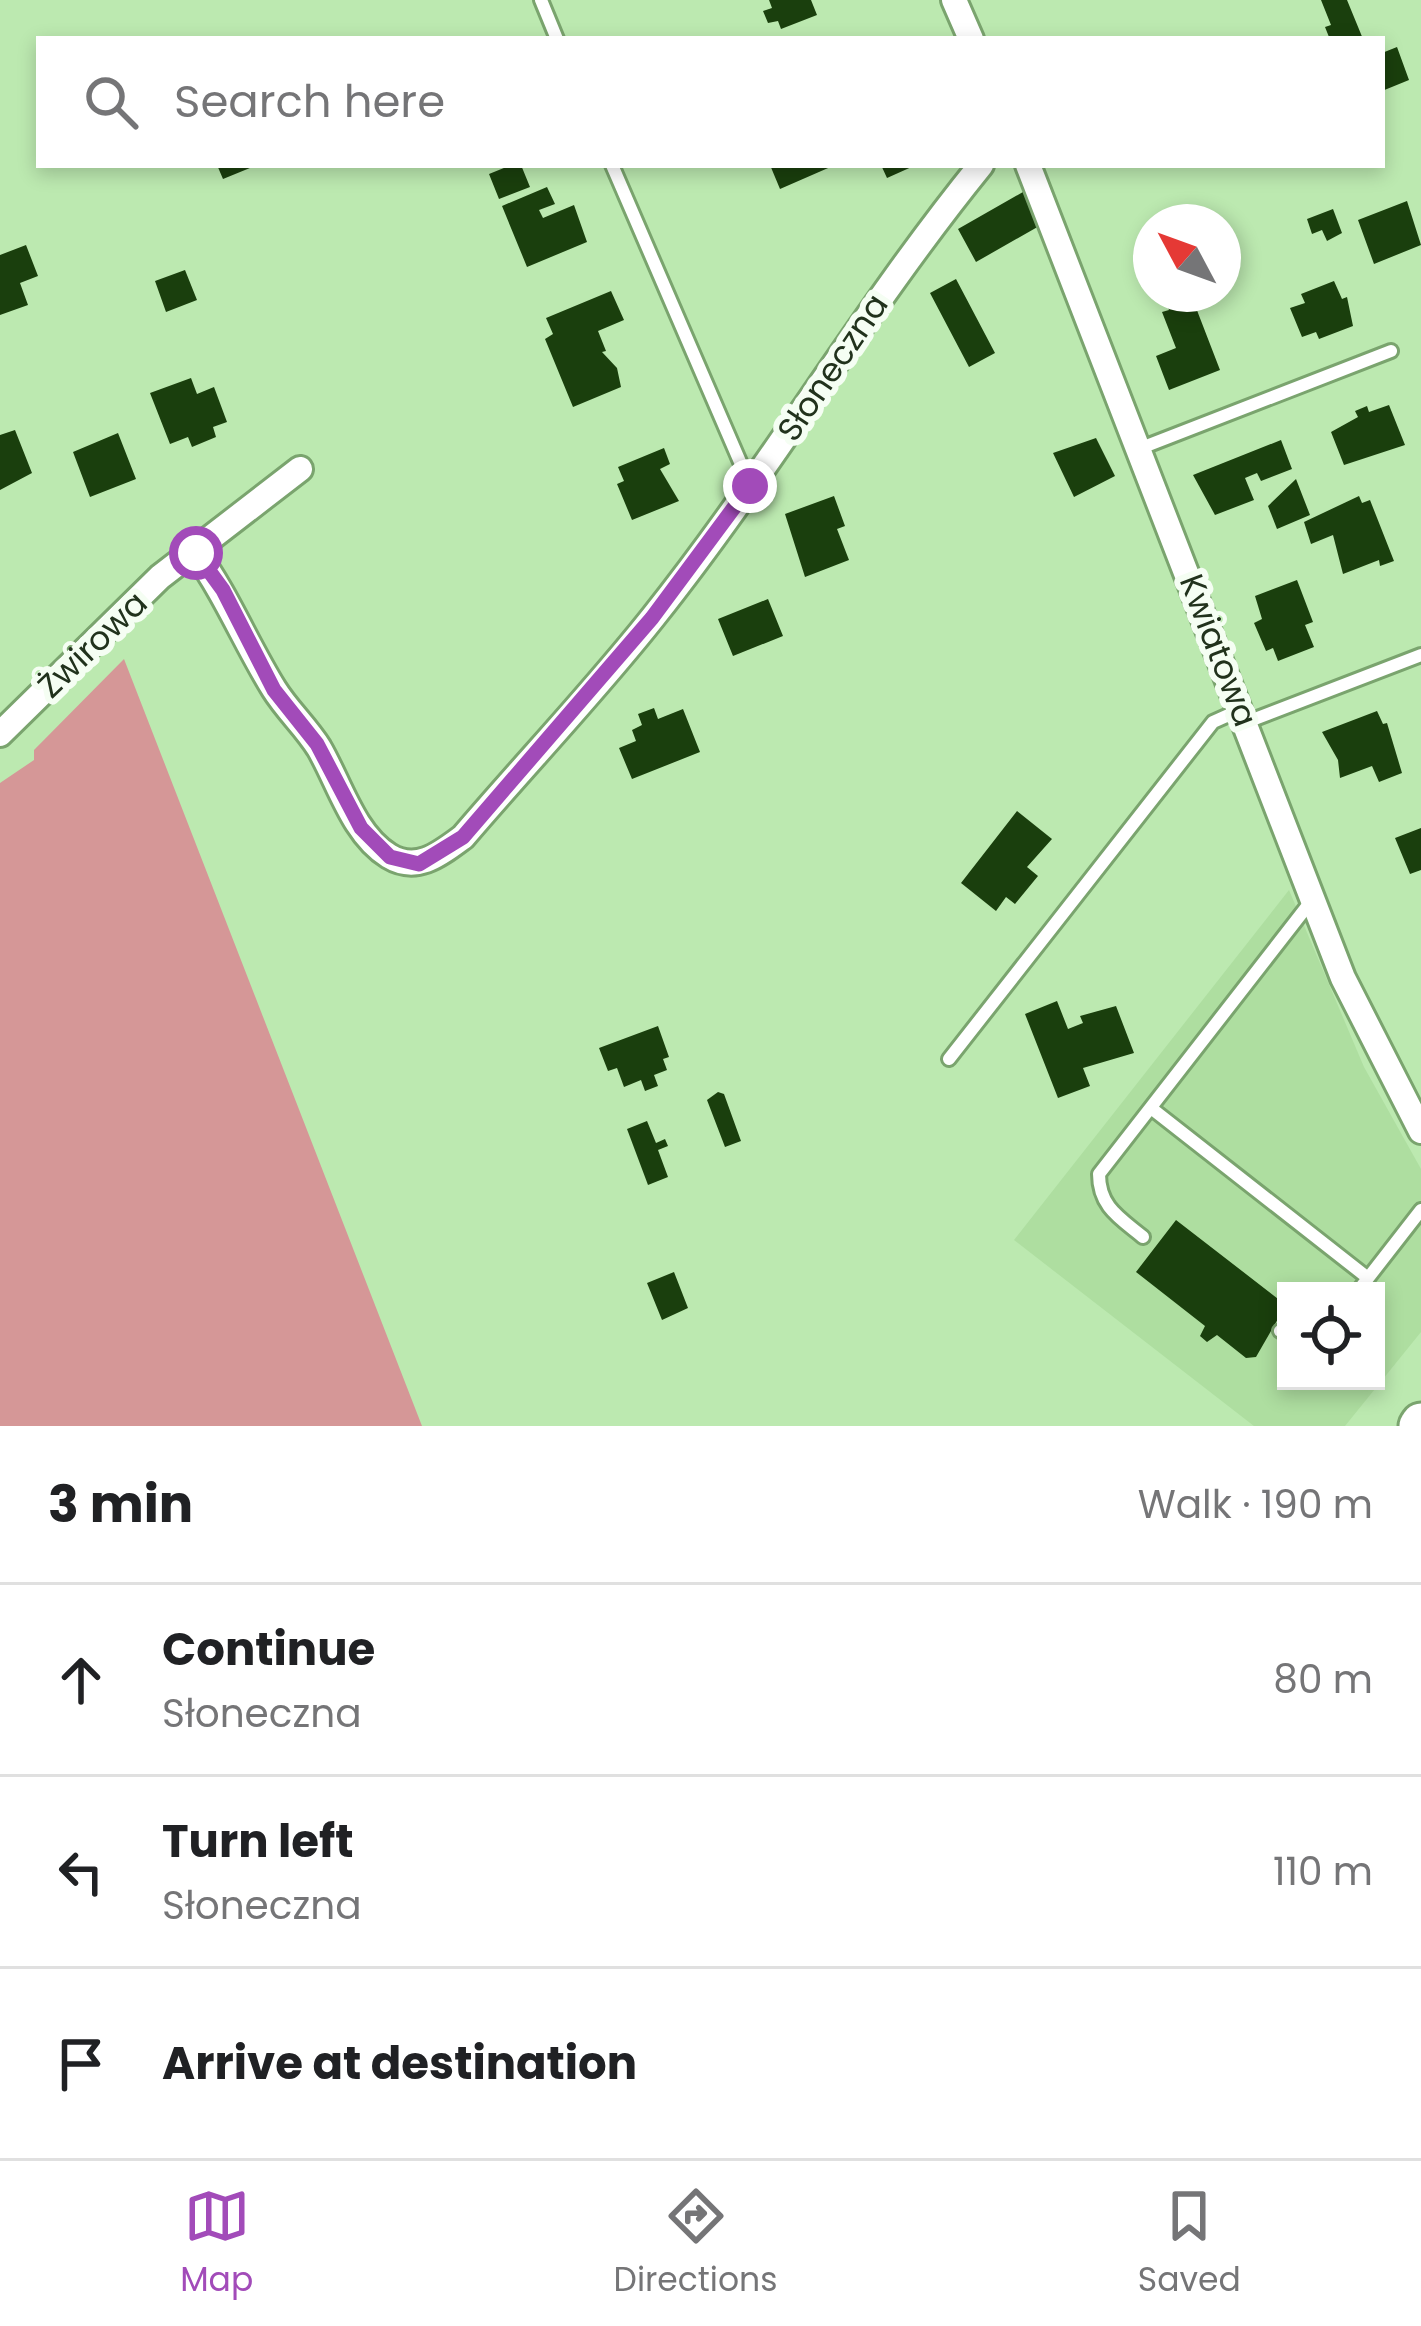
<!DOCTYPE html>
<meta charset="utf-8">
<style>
body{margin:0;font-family:Poppins,sans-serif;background:#f2f2f2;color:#202124}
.controls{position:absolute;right:36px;bottom:36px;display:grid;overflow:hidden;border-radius:0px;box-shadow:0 6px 18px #0003}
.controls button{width:108px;height:108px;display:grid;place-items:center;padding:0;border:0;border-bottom:3px solid #e0e0e0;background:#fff;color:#202124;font:60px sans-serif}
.compass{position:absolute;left:1133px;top:204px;width:108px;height:108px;border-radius:50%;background:#fff;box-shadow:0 6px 18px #0003;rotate:311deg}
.stop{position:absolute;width:36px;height:36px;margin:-27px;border:9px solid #a24bb9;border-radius:50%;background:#fff}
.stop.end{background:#a24bb9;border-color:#fff;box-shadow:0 3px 12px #0008}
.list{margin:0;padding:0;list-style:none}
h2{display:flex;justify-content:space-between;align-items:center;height:156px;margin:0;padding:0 48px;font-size:51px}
h2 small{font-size:39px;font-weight:400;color:#757577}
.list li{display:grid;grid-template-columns:78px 1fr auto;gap:36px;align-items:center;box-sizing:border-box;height:192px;padding:0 48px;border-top:3px solid #e0e0e0}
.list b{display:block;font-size:45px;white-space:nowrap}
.list p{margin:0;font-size:39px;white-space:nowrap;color:#757577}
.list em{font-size:39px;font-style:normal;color:#757577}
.icon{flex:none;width:66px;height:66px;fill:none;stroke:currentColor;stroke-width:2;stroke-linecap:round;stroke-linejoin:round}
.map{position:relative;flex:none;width:1421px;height:1426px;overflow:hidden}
.search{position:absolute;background:#fff;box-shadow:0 6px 18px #0003;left:36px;right:36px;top:36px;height:132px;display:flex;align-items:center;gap:30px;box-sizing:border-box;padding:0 42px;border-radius:0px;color:#757577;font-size:45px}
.sheet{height:732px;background:#fff}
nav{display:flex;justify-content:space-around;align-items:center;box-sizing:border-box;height:168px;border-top:3px solid #e0e0e0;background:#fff;font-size:33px;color:#757577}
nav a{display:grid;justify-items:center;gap:6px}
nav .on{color:#a24bb9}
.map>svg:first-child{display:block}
.built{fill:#aedea0;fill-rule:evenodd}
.green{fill:#d59797}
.building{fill:#1a3f0d}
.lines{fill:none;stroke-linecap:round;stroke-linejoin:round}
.service-casing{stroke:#7aa46e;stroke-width:18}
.minor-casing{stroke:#7aa46e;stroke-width:30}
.primary-casing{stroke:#7aa46e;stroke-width:45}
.service{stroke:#fff;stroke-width:12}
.minor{stroke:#fff;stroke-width:24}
.primary{stroke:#fff;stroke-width:39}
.route{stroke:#a24bb9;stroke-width:15}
.labels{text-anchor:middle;stroke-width:12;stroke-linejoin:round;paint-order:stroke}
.street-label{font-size:33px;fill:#21321c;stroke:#f5fef3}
</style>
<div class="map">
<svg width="1421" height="1426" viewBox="0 0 1421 1426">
<rect width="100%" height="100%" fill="#bce9b0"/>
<path class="built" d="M 1289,890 L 1364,1067 L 1421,1169 L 1421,1332 L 1345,1426 L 1254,1426 L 1014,1240 ZM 1286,1291 L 1376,1291 L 1376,1381 L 1286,1381 Z"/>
<path class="green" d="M 124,659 L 422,1426 L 0,1426 L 0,783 L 34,760 L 34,750 Z"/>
<path class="building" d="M 769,0 L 811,0 L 817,15 L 781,29 L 778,21 L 768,23 L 763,11 L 772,8 Z
M 1321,0 L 1347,0 L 1363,39 L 1329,37 L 1325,27 L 1331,25 Z
M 1397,47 L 1409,80 L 1382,91 L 1382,53 Z
M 217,165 L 257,165 L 223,179 Z
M 511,165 L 521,165 L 530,187 L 499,199 L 489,174 Z
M 770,165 L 835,165 L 780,189 Z
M 881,165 L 916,165 L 887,178 Z
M 547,187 L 555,204 L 539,210 L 543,218 L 574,205 L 587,242 L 527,267 L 502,206 Z
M 1023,192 L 1041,225 L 976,262 L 958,229 Z
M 1407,201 L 1421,245 L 1374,264 L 1358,220 Z
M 1333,209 L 1342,233 L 1327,241 L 1322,230 L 1312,234 L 1307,219 Z
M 26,245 L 38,276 L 20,283 L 28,305 L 0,315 L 0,255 Z
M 185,270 L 197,300 L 166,312 L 155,281 Z
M 956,279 L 995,353 L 969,367 L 930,293 Z
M 1334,281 L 1342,299 L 1347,297 L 1353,326 L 1319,339 L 1316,332 L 1302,337 L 1290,308 L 1305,303 L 1301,294 Z
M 611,291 L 624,320 L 598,331 L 606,351 L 602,352 L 617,368 L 621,387 L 573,407 L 545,339 L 553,334 L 546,318 Z
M 1163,294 L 1193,300 L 1220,370 L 1169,390 L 1156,356 L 1176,348 L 1162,312 L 1169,310 Z
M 191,378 L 197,394 L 214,387 L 227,422 L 213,427 L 216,437 L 192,447 L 188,437 L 170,444 L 150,393 Z
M 1389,405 L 1405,445 L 1344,465 L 1331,432 L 1358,417 L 1355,411 L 1367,406 L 1369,412 Z
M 15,430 L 32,473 L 0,490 L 0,435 Z
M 118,433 L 136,479 L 90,497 L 73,452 Z
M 1096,438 L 1115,476 L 1074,497 L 1053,453 Z
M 1281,440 L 1292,469 L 1261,481 L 1257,473 L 1245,478 L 1254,500 L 1215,515 L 1193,475 Z
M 664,448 L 670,464 L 660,469 L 679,501 L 632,520 L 617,484 L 624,481 L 618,467 Z
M 1296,479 L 1310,515 L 1277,529 L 1268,506 Z
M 834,496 L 845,526 L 837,529 L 849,560 L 805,577 L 785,514 Z
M 1359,496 L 1362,503 L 1370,500 L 1394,561 L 1380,566 L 1379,560 L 1343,574 L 1333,535 L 1311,544 L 1304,522 Z
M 1297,580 L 1313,622 L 1305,625 L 1314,647 L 1278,661 L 1273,648 L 1266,651 L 1254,623 L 1262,619 L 1255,596 Z
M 768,599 L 783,636 L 733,656 L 718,619 Z
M 654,708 L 658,719 L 683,709 L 700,752 L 632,779 L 619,748 L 636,741 L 632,730 L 642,725 L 638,714 Z
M 1377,711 L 1383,724 L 1387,723 L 1402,773 L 1379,782 L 1372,766 L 1340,778 L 1338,760 L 1322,732 Z
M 1017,811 L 1052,839 L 1027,867 L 1038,876 L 1015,904 L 1006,897 L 996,911 L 961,883 Z
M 1421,828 L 1421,870 L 1410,874 L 1395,838 Z
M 1057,1001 L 1068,1029 L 1083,1023 L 1080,1016 L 1116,1006 L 1134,1053 L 1083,1068 L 1090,1086 L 1058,1098 L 1025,1014 Z
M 658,1026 L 669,1057 L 663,1059 L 667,1070 L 654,1075 L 658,1086 L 645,1091 L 641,1080 L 624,1087 L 617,1068 L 608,1071 L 599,1048 Z
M 718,1092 L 724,1094 L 741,1141 L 725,1147 L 707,1100 Z
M 647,1121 L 656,1143 L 665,1139 L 668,1146 L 658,1150 L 668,1177 L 648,1185 L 627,1129 Z
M 1176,1220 L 1286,1305 L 1256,1357 L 1246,1358 L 1217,1335 L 1207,1342 L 1200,1336 L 1205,1326 L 1136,1272 Z
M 674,1272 L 688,1308 L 662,1320 L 647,1283 Z"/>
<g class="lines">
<g class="service-casing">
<path id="service" d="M 541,0 L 557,39
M 612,165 L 750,485
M 1141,448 L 1391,351
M 1247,722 L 1421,655
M 949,1059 L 1213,722 L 1242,709
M 1151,1108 L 1368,1278
M 1143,1237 C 1120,1218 1099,1207 1099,1174 L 1312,900
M 1358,1291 L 1421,1210
M 1280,1331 L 1286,1334"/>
</g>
<g class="minor-casing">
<path id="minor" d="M 954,0 L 971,39
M 1028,165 L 1343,978 L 1421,1131
M 196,553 C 227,596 246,644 274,689 C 287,710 306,727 319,748 C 339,782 353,834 389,856 C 417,873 440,854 463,837 C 526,763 594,692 654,616 C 770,470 864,309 981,165
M 0,734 L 160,577 L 300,469"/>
</g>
<g class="primary-casing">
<path id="primary" d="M 1419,1426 L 1421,1423"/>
</g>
<use href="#service" class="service"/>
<use href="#minor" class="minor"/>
<use href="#primary" class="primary"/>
</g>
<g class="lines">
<path class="route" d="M 196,553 L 223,590 L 274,690 L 317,744 L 361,828 L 390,857 L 419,864 L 463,837 L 652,618 L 750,486"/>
</g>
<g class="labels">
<g class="street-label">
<text transform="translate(832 367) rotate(-56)" y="12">Słoneczna</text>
<text transform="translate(92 644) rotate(-44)" y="12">Żwirowa</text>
<text transform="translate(1219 650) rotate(69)" y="12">Kwiatowa</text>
</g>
</g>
</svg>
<div class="controls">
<button><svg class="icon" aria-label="locate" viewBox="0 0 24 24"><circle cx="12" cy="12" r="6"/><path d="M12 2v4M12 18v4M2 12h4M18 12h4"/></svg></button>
</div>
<svg class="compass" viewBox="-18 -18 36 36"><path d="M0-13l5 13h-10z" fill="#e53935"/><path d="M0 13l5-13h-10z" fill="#757577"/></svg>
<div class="stop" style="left:196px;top:553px"></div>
<div class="stop end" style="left:750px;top:486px"></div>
<div class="search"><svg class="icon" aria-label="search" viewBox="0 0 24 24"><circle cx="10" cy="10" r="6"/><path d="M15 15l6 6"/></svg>Search here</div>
</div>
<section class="sheet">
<h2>3 min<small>Walk · 190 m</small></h2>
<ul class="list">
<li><svg class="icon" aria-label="ahead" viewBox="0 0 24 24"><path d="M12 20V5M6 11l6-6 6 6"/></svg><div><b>Continue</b><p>Słoneczna</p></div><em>80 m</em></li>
<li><svg class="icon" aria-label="left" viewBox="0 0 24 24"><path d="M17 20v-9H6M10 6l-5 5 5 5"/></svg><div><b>Turn left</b><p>Słoneczna</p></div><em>110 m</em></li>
<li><svg class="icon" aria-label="arrive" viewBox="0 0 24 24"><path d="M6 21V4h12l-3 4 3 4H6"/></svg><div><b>Arrive at destination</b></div></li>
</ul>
</section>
<nav>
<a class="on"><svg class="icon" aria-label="map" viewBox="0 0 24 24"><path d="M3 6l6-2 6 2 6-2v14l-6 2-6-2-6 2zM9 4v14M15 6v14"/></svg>Map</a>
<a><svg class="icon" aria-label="directions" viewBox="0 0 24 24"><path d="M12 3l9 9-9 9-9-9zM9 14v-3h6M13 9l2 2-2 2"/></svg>Directions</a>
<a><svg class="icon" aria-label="saved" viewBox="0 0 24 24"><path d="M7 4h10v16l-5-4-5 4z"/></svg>Saved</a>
</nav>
